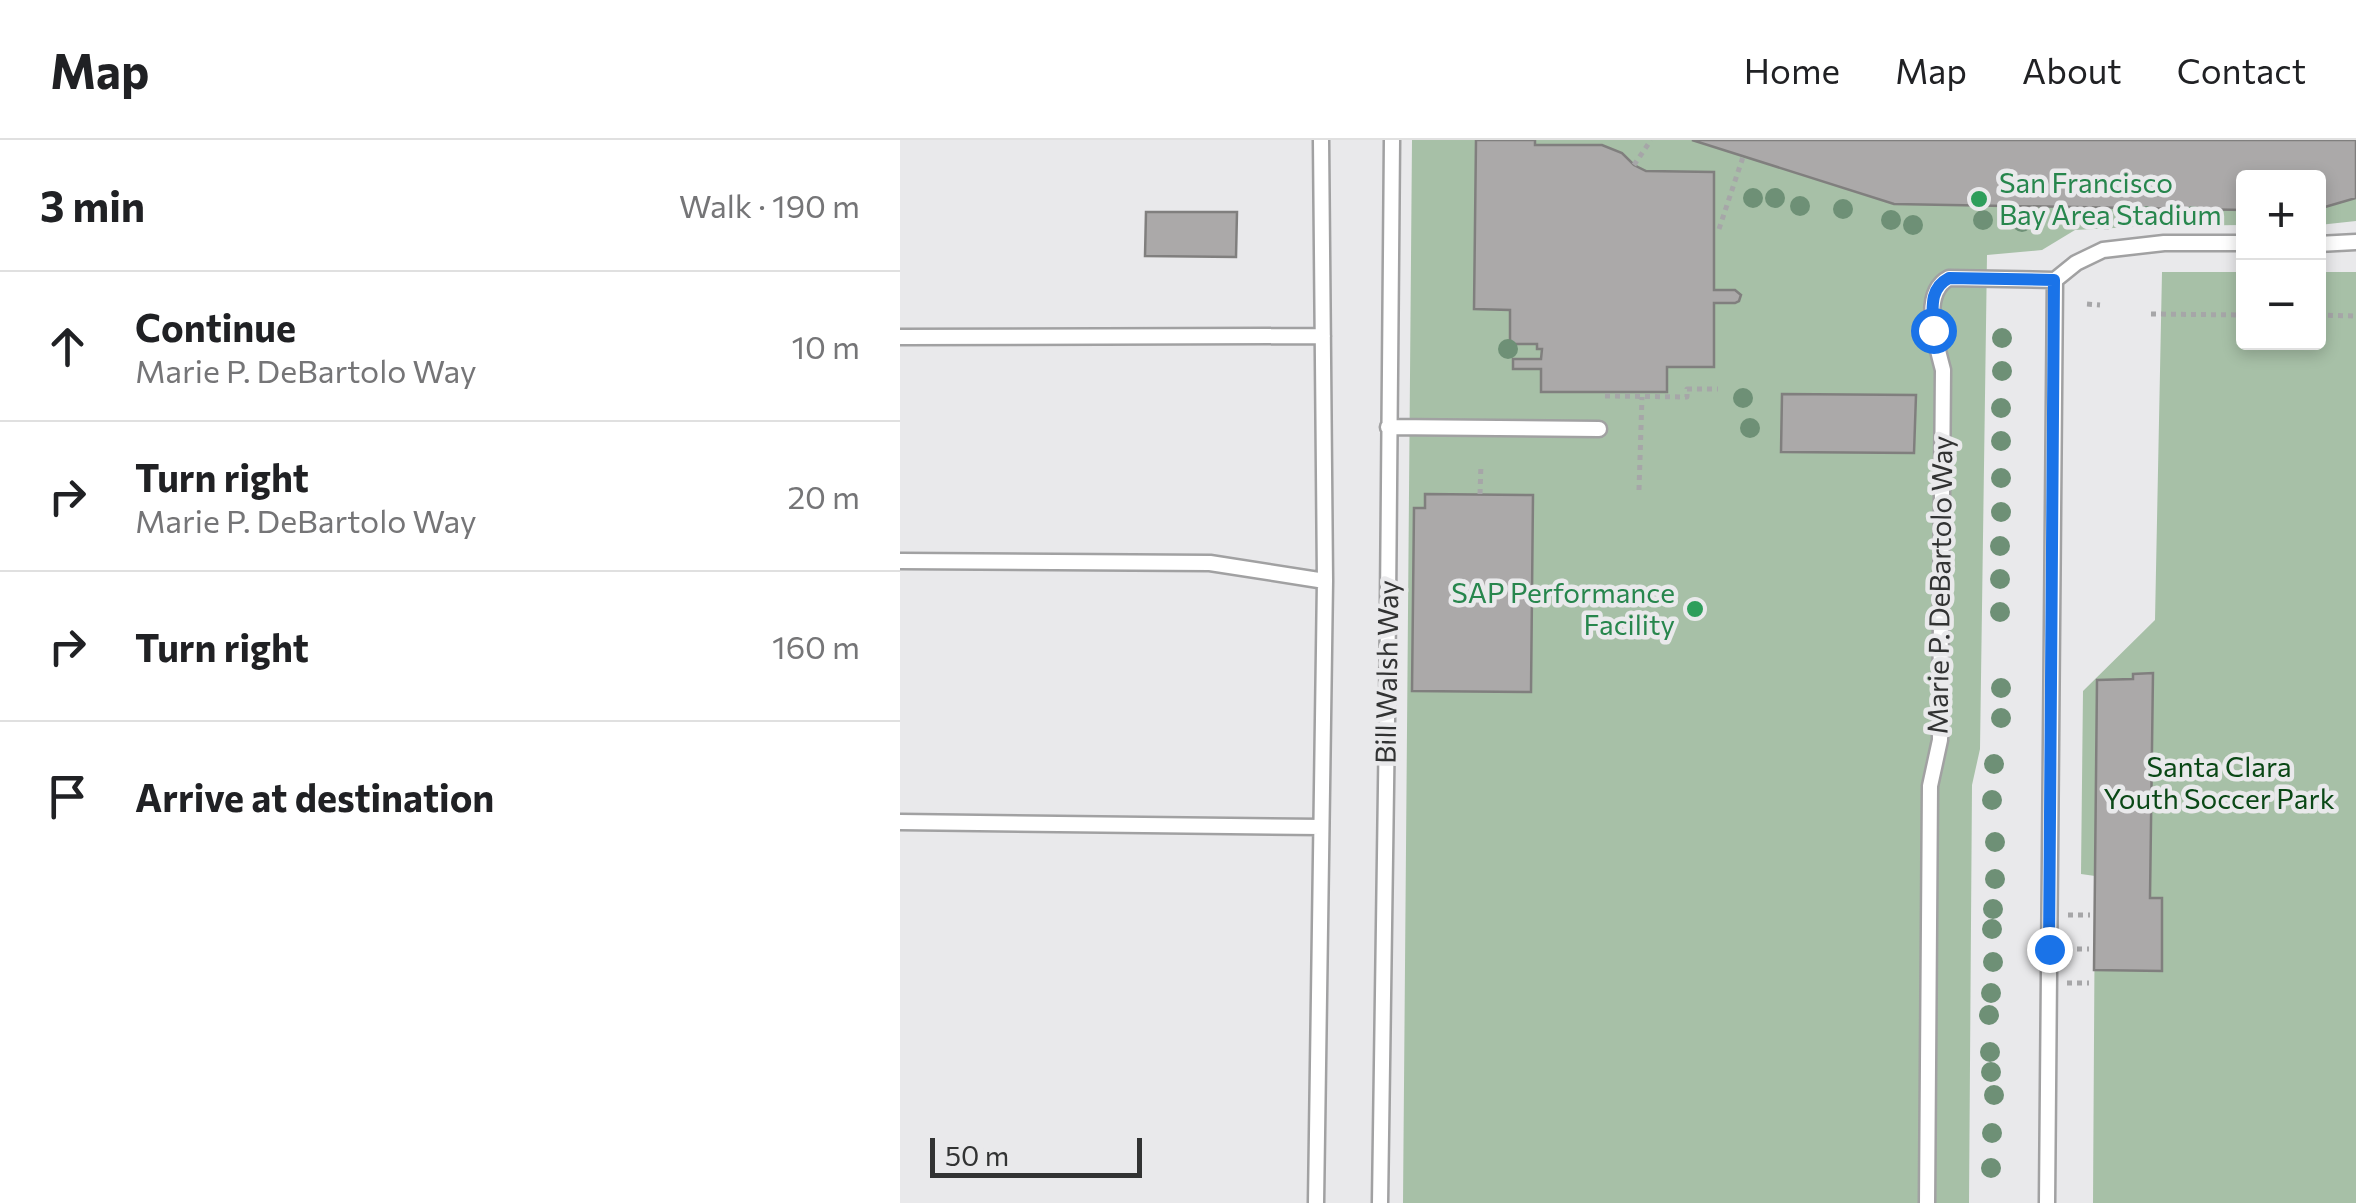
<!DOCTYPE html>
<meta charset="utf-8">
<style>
body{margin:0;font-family:Commissioner,sans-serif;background:#f2f2f2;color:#202124}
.controls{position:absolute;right:30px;top:30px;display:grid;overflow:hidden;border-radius:10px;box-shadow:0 5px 15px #0003}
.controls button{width:90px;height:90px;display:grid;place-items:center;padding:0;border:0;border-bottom:2px solid #e0e0e0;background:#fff;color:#202124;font:50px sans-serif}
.scale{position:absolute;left:30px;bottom:25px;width:212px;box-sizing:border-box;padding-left:10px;border:5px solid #323333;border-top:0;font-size:28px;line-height:35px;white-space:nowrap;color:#323333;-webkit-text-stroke:8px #e9e9eb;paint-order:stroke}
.stop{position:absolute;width:30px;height:30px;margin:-22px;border:8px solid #1a73e8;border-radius:50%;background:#fff}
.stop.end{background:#1a73e8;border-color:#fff;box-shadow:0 2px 10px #0008}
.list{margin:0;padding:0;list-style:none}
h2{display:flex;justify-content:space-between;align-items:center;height:130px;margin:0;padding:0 40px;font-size:42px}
h2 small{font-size:32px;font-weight:400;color:#757577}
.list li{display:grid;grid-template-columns:65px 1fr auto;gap:30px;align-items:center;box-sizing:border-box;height:150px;padding:0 40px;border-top:2px solid #e0e0e0}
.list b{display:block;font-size:38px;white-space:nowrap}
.list p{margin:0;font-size:32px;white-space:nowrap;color:#757577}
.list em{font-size:32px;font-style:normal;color:#757577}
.icon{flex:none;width:55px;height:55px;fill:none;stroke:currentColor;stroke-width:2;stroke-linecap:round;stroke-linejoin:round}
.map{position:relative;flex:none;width:1456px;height:1063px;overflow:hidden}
header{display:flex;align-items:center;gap:60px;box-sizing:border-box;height:140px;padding:0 50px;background:#fff;border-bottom:2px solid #e0e0e0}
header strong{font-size:48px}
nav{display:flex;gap:55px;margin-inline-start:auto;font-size:35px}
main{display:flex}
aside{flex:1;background:#fff}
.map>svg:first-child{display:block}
.green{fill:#a7c0a7}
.building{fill:#aba9a9;stroke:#807f7e;stroke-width:2.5}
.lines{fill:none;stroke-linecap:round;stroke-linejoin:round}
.service-casing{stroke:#a1a1a2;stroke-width:19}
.path{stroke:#a6a6a8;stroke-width:5;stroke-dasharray:5 5;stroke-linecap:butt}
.service{stroke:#fff;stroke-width:14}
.tree{fill:#6e9076}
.route{stroke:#1a73e8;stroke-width:12}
.leisure-dot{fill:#2e9e5b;stroke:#e9e9eb;stroke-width:4}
.labels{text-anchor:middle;stroke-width:9;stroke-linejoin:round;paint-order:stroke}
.leisure-label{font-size:28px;fill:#27864d;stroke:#e9e9eb;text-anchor:start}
.street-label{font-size:28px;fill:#323333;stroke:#e9e9eb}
.park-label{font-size:28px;fill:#0a4816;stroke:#e9e9eb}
</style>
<header>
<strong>Map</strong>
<nav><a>Home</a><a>Map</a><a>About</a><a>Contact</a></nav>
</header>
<main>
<aside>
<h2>3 min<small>Walk · 190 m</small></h2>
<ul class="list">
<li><svg class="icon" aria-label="ahead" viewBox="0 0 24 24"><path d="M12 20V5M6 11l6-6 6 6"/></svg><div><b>Continue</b><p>Marie P. DeBartolo Way</p></div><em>10 m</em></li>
<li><svg class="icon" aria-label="right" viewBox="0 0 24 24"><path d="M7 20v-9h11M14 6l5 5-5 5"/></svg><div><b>Turn right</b><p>Marie P. DeBartolo Way</p></div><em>20 m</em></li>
<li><svg class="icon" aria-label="right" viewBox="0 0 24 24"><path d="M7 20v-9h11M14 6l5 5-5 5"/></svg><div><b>Turn right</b></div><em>160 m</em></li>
<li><svg class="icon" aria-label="arrive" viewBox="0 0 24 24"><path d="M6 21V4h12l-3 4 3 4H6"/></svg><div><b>Arrive at destination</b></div></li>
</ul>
</aside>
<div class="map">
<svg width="1456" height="1063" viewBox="0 0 1456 1063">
<rect width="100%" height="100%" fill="#e9e9eb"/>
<path class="green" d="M 512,0 L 1456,0 L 1456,81 L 1419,85 L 1418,38 L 1344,38 L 1343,85 L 1253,86 L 1175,90 L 1142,110 L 1087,115 L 1080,609 L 1072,645 L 1069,1063 L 503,1063 Z
M 1262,132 L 1343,132 L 1344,202 L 1418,202 L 1419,132 L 1456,132 L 1456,1063 L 1193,1063 L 1195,736 L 1181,734 L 1183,551 L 1255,480 Z"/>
<path class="building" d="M 576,0 L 635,0 L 635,5 L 702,5 L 722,13 L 734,25 L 746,31 L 814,32 L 814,150 L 835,150 L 841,155 L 839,161 L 835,163 L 814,163 L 814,227 L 767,227 L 767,252 L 641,252 L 641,229 L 613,229 L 613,219 L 641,219 L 642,209 L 637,209 L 637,204 L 610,204 L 610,170 L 574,169 Z
M 792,0 L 1456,0 L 1456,58 L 1418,69 L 1418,38 L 1344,38 L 1344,70 L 994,64 Z
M 246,72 L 337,72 L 336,117 L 245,116 Z
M 882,254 L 1016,255 L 1014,313 L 881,312 Z
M 525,354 L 633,355 L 631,552 L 512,551 L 514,368 L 525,368 Z
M 1253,533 L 1250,758 L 1262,758 L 1262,831 L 1194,830 L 1197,540 L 1233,539 L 1233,534 Z"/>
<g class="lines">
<g class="service-casing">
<path id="service" d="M 1418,104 L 1456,102
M 0,197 L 423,196
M 488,287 L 699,289
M 0,421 L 310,423 L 425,441
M 0,682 L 421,687
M 416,1063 L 425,441 L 421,0
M 480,1063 L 487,578 L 492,0
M 1027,1063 L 1030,646 L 1040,600 L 1043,230 C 1036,203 1020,153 1049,138 L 1155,140 L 1176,123 L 1203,110 L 1264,103 L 1344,103
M 1147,1063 L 1155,140"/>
</g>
<path class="path" d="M 734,25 L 751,0
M 1197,68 L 1207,81 L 1206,91
M 819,89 L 843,17
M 1187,164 L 1200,165
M 1251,174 L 1344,175
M 1418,175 L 1456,176
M 705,256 L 787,257 L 787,249 L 818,249
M 739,350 L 742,257
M 580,354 L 581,324
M 1168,775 L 1190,775
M 1167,809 L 1189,809
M 1167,843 L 1189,843"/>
<use href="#service" class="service"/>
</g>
<g class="tree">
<circle cx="853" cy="58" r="10"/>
<circle cx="875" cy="58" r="10"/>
<circle cx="900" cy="66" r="10"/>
<circle cx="943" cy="69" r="10"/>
<circle cx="1247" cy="76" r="10"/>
<circle cx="1293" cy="76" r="10"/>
<circle cx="991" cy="80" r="10"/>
<circle cx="1083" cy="80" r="10"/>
<circle cx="1122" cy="82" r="10"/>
<circle cx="1013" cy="85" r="10"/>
<circle cx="1102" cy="198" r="10"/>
<circle cx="608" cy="209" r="10"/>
<circle cx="1102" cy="231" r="10"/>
<circle cx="843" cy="258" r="10"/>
<circle cx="1101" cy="268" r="10"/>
<circle cx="850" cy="288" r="10"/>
<circle cx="1101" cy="301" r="10"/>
<circle cx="1101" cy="338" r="10"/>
<circle cx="1101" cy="372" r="10"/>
<circle cx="1100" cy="406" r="10"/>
<circle cx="1100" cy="439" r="10"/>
<circle cx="1100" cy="472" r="10"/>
<circle cx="1101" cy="548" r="10"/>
<circle cx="1101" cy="578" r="10"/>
<circle cx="1094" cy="624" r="10"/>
<circle cx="1092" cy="660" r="10"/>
<circle cx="1095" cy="702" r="10"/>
<circle cx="1095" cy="739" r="10"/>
<circle cx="1093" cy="769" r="10"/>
<circle cx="1092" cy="789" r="10"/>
<circle cx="1093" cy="822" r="10"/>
<circle cx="1091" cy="853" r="10"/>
<circle cx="1089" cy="875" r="10"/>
<circle cx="1090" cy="912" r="10"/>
<circle cx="1091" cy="932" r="10"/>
<circle cx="1094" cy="955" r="10"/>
<circle cx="1092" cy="993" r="10"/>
<circle cx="1091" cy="1028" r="10"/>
</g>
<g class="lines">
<path class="route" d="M 1033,190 C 1033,170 1028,149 1049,138 L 1154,140 L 1149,809"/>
</g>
<g class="leisure-dot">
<circle cx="1079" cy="59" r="10"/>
<circle cx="795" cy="469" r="10"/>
</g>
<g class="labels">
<g class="leisure-label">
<text x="1099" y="53">San Francisco<tspan x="1099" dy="32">Bay Area Stadium</tspan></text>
<text x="775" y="463" text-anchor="end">SAP Performance<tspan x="775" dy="32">Facility</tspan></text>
</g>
<g class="street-label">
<text transform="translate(1040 445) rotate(-89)" y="10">Marie P. DeBartolo Way</text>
<text transform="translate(487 532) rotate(-89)" y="10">Bill Walsh Way</text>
</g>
<g class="park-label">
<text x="1319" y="637">Santa Clara<tspan x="1319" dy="32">Youth Soccer Park</tspan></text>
</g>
</g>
</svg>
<div class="controls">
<button>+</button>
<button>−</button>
</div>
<div class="scale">50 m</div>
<div class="stop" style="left:1033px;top:190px"></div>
<div class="stop end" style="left:1149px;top:809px"></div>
</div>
</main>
